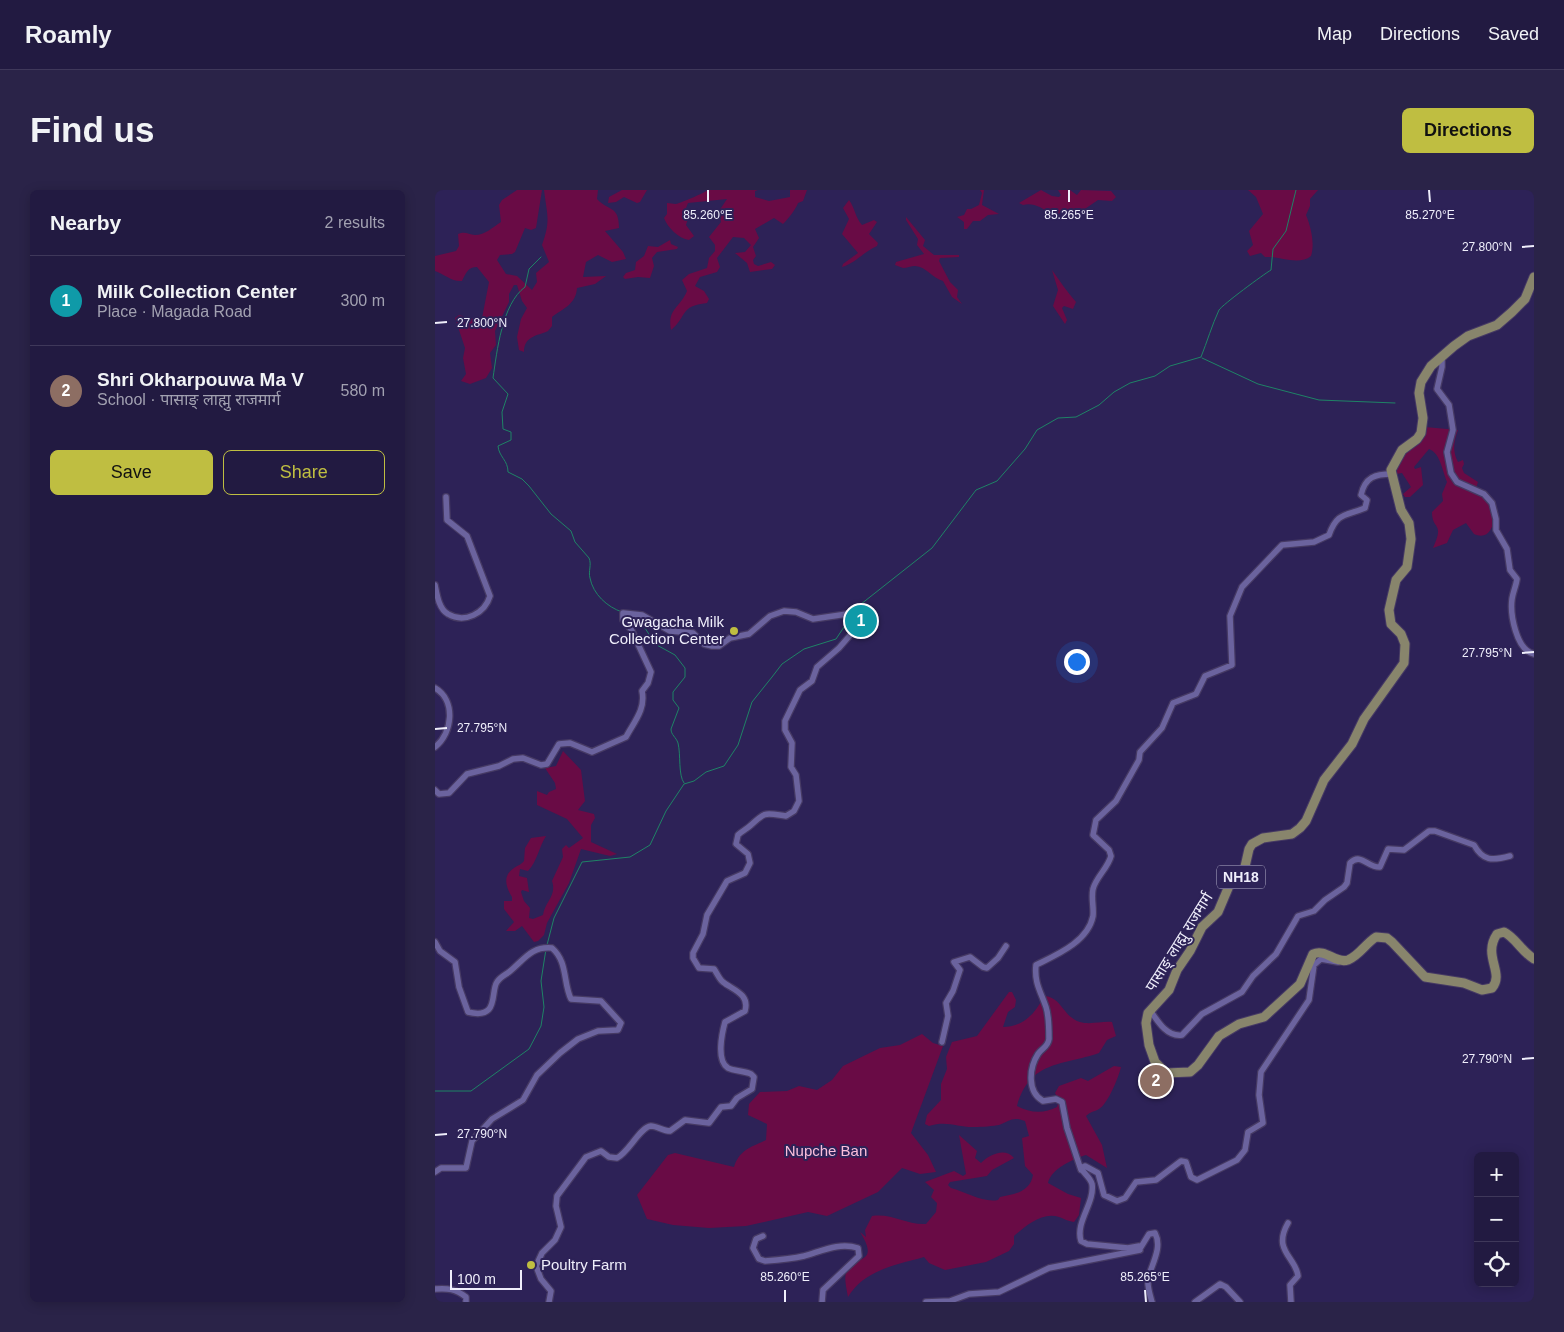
<!DOCTYPE html>
<meta charset="utf-8">
<style>
body{margin:0;font-family:Helvetica,"Noto Sans Devanagari",sans-serif;background:#2a2348;color:#f1f3f6}
.controls{position:absolute;right:15px;bottom:15px;display:grid;overflow:hidden;border-radius:8px;box-shadow:0 2px 12px #0003}
.controls button{width:45px;height:45px;display:grid;place-items:center;padding:0;border:0;border-bottom:1px solid #3f385a;background:#221a41;color:#f1f3f6;font:25px sans-serif}
.scale{position:absolute;left:15px;bottom:12px;width:72px;box-sizing:border-box;padding-left:5px;border:2px solid #efeefb;border-top:0;font-size:14px;line-height:18px;white-space:nowrap;color:#efeefb;-webkit-text-stroke:4px #2d2257;paint-order:stroke}
.you{position:absolute;left:641px;top:471px;width:18px;height:18px;margin:-12px;border:4px solid #fff;border-radius:50%;background:#1a73e8;box-shadow:0 0 0 8px #1a73e833}
.badge{display:grid;place-items:center;width:32px;height:32px;border-radius:50%;background:#bfbe41;color:#fff;font-size:16px;font-weight:700}
.pin{position:absolute;translate:-50% -50%;border:2px solid #fff;box-shadow:0 1px 5px #0006}
.list{margin:0;padding:0;list-style:none}
h2{display:flex;justify-content:space-between;align-items:center;height:65px;margin:0;padding:0 20px;font-size:21px}
h2 small{font-size:16px;font-weight:400;color:#a2a1b1}
.list li{display:grid;grid-template-columns:32px 1fr auto;gap:15px;align-items:center;box-sizing:border-box;height:90px;padding:0 20px;border-top:1px solid #3f385a}
.list b{display:block;font-size:19px;white-space:nowrap}
.list p{margin:0;font-size:16px;white-space:nowrap;color:#a2a1b1}
.list em{font-size:16px;font-style:normal;color:#a2a1b1}
.actions{display:flex;gap:10px;padding:15px 20px}
.actions a{flex:1;padding:11px 0;border:1px solid #bfbe41;border-radius:8px;text-align:center;font-size:18px;color:#bfbe41}
.actions .main{background:#bfbe41;color:#111}
.icon{flex:none;width:28px;height:28px;fill:none;stroke:currentColor;stroke-width:2;stroke-linecap:round;stroke-linejoin:round}
.map{position:relative;flex:none;width:1099px;height:1112px;overflow:hidden;border-radius:8px}
header{display:flex;align-items:center;gap:30px;box-sizing:border-box;height:70px;padding:0 25px;background:#221a41;border-bottom:1px solid #3f385a}
header strong{font-size:24px}
nav{display:flex;gap:28px;margin-inline-start:auto;font-size:18px}
.intro{display:flex;align-items:center;justify-content:space-between;box-sizing:border-box;height:120px;padding:0 30px}
h1{margin:0;font-size:35px}
.button{padding:12px 22px;border-radius:8px;background:#bfbe41;color:#111;font-size:18px;font-weight:700}
main{display:flex;gap:30px;padding:0 30px}
aside{flex:1;background:#221a41;border-radius:8px;box-shadow:0 2px 12px #0003}
.map>svg:first-child{display:block}
.green{fill:#690b45}
.lines{fill:none;stroke-linecap:round;stroke-linejoin:round}
.stream{stroke:#1f8366;stroke-width:1}
.minor-casing{stroke:#463a64;stroke-width:8}
.primary-casing{stroke:#463a64;stroke-width:11}
.minor{stroke:#6b639e;stroke-width:5.5}
.primary{stroke:#88856c;stroke-width:9}
.ticks{fill:none;stroke:#efeefb;stroke-width:2}
.poi-dot{fill:#bfbe41;stroke:#2d2257;stroke-width:2}
.labels{text-anchor:middle;stroke-width:4;stroke-linejoin:round;paint-order:stroke}
.shield{fill:#2d2257;stroke:#b5b1ca;stroke-width:1}
.shield-label{font-size:14px;font-weight:bold;fill:#efeefb}
.poi-label{font-size:15px;fill:#efeefb;stroke:#2d2257;text-anchor:end}
.street-label{font-size:15px;fill:#efeefb;stroke:#2d2257}
.park-label{font-size:15px;fill:#fcbfdb;stroke:#2d2257}
.ticks-label{font-size:12px;text-anchor:middle;fill:#efeefb;stroke:#2d2257;stroke-width:4;stroke-linejoin:round;paint-order:stroke}
</style>
<header>
<strong>Roamly</strong>
<nav><a>Map</a><a>Directions</a><a>Saved</a></nav>
</header>
<div class="intro"><h1>Find us</h1><a class="button">Directions</a></div>
<main>
<aside>
<h2>Nearby<small>2 results</small></h2>
<ul class="list">
<li><span class="badge" style="background:#0f9aa8">1</span><div><b>Milk Collection Center</b><p>Place · Magada Road</p></div><em>300 m</em></li>
<li><span class="badge" style="background:#8d6e63">2</span><div><b>Shri Okharpouwa Ma V</b><p>School · पासाङ् लाह्मु राजमार्ग</p></div><em>580 m</em></li>
</ul>
<div class="actions"><a class="main">Save</a><a>Share</a></div>
</aside>
<div class="map">
<svg width="1099" height="1112" viewBox="0 0 1099 1112">
<rect width="100%" height="100%" fill="#2d2257"/>
<path class="green" d="M 82,0 L 107,0 L 101,38 L 96,40 L 90,38 L 80,62 L 77,64 L 65,65 L 62,70 L 71,84 L 82,86 L 97,100 L 102,92 L 101,83 L 114,72 L 107,55 C 116,30 112,25 109,0 L 163,0 L 162,9 C 174,22 184,15 184,38 L 170,41 L 188,62 L 191,69 L 177,72 L 163,65 L 151,72 L 148,87 L 171,86 L 160,94 L 142,98 C 141,114 129,118 117,127 L 117,136 L 113,141 C 102,146 89,146 89,162 L 84,160 L 82,147 L 86,129 L 92,118 L 87,111 L 82,95 L 79,95 L 74,104 L 74,112 L 60,141 L 61,155 L 55,163 L 57,178 L 51,188 L 35,194 L 26,191 L 31,184 L 28,168 L 30,158 L 20,128 L 24,125 L 42,130 L 47,128 L 54,92 L 42,77 C 33,77 31,83 27,91 C 17,92 9,84 0,81 L 0,66 L 21,61 L 24,56 L 23,44 C 30,41 33,44 40,45 C 50,45 58,37 66,32 L 64,15 L 67,10 Z
M 187,0 L 212,0 L 205,12 L 202,13 L 189,7 L 181,12 L 173,13 L 174,7 Z
M 273,0 L 323,0 L 320,1 L 320,7 L 334,11 L 355,7 L 355,0 L 372,0 L 368,11 L 363,13 C 361,19 353,29 348,34 L 339,28 L 320,39 L 324,48 L 318,57 L 321,66 L 318,70 L 319,74 L 323,76 L 336,72 L 340,75 L 337,79 L 315,82 L 312,73 L 300,63 L 310,62 L 316,55 L 309,48 L 298,47 L 282,68 L 285,77 L 282,82 L 265,87 L 260,96 L 269,101 L 274,109 L 272,113 C 244,116 253,126 236,140 C 232,119 245,118 252,101 L 247,90 L 254,84 L 272,78 L 274,68 L 280,61 L 280,55 L 274,47 L 286,32 L 284,21 L 292,9 L 253,13 L 251,18 L 255,22 L 251,35 L 259,46 L 254,50 C 243,48 233,38 229,28 L 232,24 L 232,13 C 237,13 240,15 244,13 C 248,12 271,2 273,0 Z
M 545,0 L 549,0 L 547,15 L 564,24 L 553,25 L 545,31 L 538,31 L 532,39 L 529,39 L 529,32 L 522,27 L 529,25 L 532,19 L 536,19 L 544,15 L 547,3 Z
M 606,0 L 617,6 L 624,7 L 626,5 L 623,0 L 635,0 L 642,5 L 646,0 L 676,1 L 681,7 L 677,11 L 663,10 L 641,25 L 627,22 L 619,26 L 614,25 L 615,23 C 607,18 598,12 588,15 L 584,13 Z
M 813,0 L 883,0 L 875,9 L 875,16 L 871,25 C 876,37 880,54 876,66 C 864,76 844,66 830,67 L 826,63 L 815,66 L 812,61 L 818,55 L 814,41 L 828,24 L 821,7 Z
M 414,10 C 420,18 420,27 427,35 L 439,30 L 442,32 L 434,44 L 443,53 L 442,56 C 428,62 421,73 407,77 L 408,74 L 423,63 L 407,44 L 414,29 L 408,18 Z
M 471,27 L 490,50 L 488,56 L 499,65 L 524,65 L 524,67 L 505,68 L 504,71 L 515,92 L 523,100 L 522,107 L 527,114 L 517,107 L 508,91 C 497,88 492,77 480,76 C 476,76 472,78 468,78 L 460,75 L 461,72 L 489,64 L 482,55 L 483,49 L 471,30 Z
M 235,50 L 236,54 L 243,57 L 242,59 L 222,62 L 217,68 L 219,76 L 215,88 L 203,87 L 190,89 L 188,87 L 191,83 L 200,80 L 201,72 L 209,66 L 213,56 L 223,57 Z
M 617,80 C 625,91 632,102 641,112 L 638,119 L 629,116 L 627,118 L 632,130 L 630,134 L 618,116 L 623,100 Z
M 990,237 L 1023,240 C 1019,251 1017,261 1023,272 L 1028,270 L 1029,274 L 1027,278 L 1029,283 L 1043,292 L 1040,301 C 1044,305 1051,307 1054,311 C 1063,323 1059,353 1039,344 L 1031,333 L 1018,340 L 1012,353 L 998,358 C 1010,331 997,341 997,322 L 1008,311 L 1007,304 L 1012,292 C 1007,279 1005,263 994,259 L 979,277 L 980,279 L 986,277 L 988,295 L 975,307 L 970,307 L 968,304 L 976,297 L 967,283 L 961,284 L 961,275 Z
M 128,561 L 146,580 L 150,611 L 143,620 L 159,624 L 160,628 L 156,635 L 156,652 L 182,664 L 175,666 L 146,659 L 134,693 L 112,733 L 109,745 L 103,751 L 99,752 L 87,736 L 80,741 L 71,741 L 79,732 L 69,719 L 69,711 L 77,711 L 77,707 C 71,697 67,686 79,678 C 83,675 86,675 89,671 L 90,658 L 96,648 L 111,646 C 104,657 102,672 93,681 L 85,679 L 84,686 L 92,688 L 94,702 L 87,700 L 86,702 L 89,711 L 95,718 L 94,728 L 98,729 L 108,725 C 110,711 122,706 117,691 L 128,667 L 127,659 L 131,655 L 134,658 L 148,648 L 132,629 L 102,615 L 102,601 L 112,605 L 114,602 L 121,599 L 120,593 L 110,578 L 121,576 Z
M 574,802 L 577,802 L 581,810 L 580,817 L 573,822 L 568,837 C 588,837 601,823 609,806 C 627,807 628,827 645,832 C 655,835 667,831 677,832 L 681,846 L 672,850 L 664,863 C 627,876 595,870 582,916 C 595,923 609,924 622,917 L 624,910 L 620,903 L 624,896 L 646,888 L 653,891 L 679,876 L 686,877 C 684,886 673,914 664,919 C 659,922 656,921 651,926 L 667,955 L 672,978 L 651,965 C 638,969 616,979 613,993 L 633,1004 L 646,1008 L 644,1025 L 639,1032 C 632,1031 630,1029 624,1027 C 608,1021 590,1036 579,1046 L 579,1054 L 574,1061 L 551,1072 L 510,1080 L 494,1073 L 489,1067 C 461,1075 429,1080 413,1107 C 412,1101 409,1089 411,1083 C 416,1064 447,1077 425,1042 L 431,1047 L 430,1040 L 437,1026 C 457,1023 471,1035 491,1034 L 501,1022 L 502,1013 L 496,1007 L 499,1000 L 490,992 L 519,981 L 528,986 L 531,984 L 524,945 L 542,961 L 540,968 L 546,973 C 554,965 570,957 579,968 L 557,980 L 552,986 L 515,992 L 513,995 L 516,998 C 531,1002 548,1013 563,1010 L 565,1007 C 580,1004 595,1002 598,985 L 590,976 L 587,948 L 594,946 L 590,931 C 578,926 574,931 564,935 C 560,936 545,937 541,937 C 523,938 513,930 494,936 L 490,934 L 492,925 L 506,910 L 506,894 L 512,879 L 511,867 L 517,852 L 542,846 Z
M 487,844 L 498,853 L 508,856 L 476,943 L 493,965 L 501,982 L 485,984 L 467,978 L 443,1002 L 392,1026 L 373,1022 L 311,1036 L 274,1038 L 238,1035 L 212,1029 L 202,1005 L 233,965 L 240,963 L 299,977 C 304,960 316,957 331,950 L 332,934 L 313,925 L 314,914 L 325,902 L 352,901 L 364,896 L 382,900 L 397,890 L 408,876 L 445,858 L 465,855 Z"/>
<g class="lines">
<path class="stream" d="M 106,67 L 94,79 L 90,97 C 67,114 62,161 58,188 L 73,204 L 67,222 L 68,239 L 76,242 L 76,250 L 63,256 C 64,267 73,270 73,282 L 87,289 L 94,296 L 116,324 L 136,341 L 140,352 L 154,368 C 157,375 153,381 155,388 C 158,404 172,417 187,422
M 767,168 L 823,194 L 884,210 L 960,213
M 416,422 L 497,358 L 541,300 L 562,291 L 590,259 L 602,240 L 623,228 L 641,227 L 664,215 L 679,202 L 695,193 L 720,186 L 735,176 L 766,167 C 772,152 777,135 784,120 C 787,115 829,84 836,80 L 838,59 L 851,41 L 861,0
M 195,426 L 210,438 L 220,454 L 240,465 L 250,478 L 250,487 L 238,502 L 238,510 L 244,518 L 236,539 C 236,545 241,547 243,553 C 246,565 243,585 249,593
M 112,755 L 119,728 L 147,672 L 195,667 L 215,655 L 231,621 L 249,594 L 259,591 L 271,582 L 289,576 L 303,555 L 317,512 L 337,487 L 347,474 L 369,459 L 401,449 L 411,434 L 414,425
M 0,901 L 36,901 L 94,859 L 106,836 L 109,817 L 106,791 L 111,759"/>
<g class="minor-casing">
<path id="minor" d="M 1007,166 L 1007,177 L 1002,199 L 1014,215 L 1018,240 L 1012,262 L 1016,283 L 1022,292 L 1049,304 L 1057,313 L 1061,329 L 1061,340 L 1072,359 L 1075,380 L 1082,389 C 1081,396 1078,402 1077,409 C 1075,424 1081,460 1099,464
M 0,395 C 2,405 4,419 13,424 C 30,434 50,423 55,406 L 32,346 L 12,330 L 11,307
M 0,498 C 21,510 18,543 0,557
M 0,600 L 4,604 L 14,603 L 32,584 L 64,576 L 78,569 L 88,568 L 106,575 L 112,574 L 124,554 L 135,553 L 157,562 L 191,547 C 199,532 211,519 207,501 L 213,493 L 216,482 L 196,439 L 188,430 L 188,423 L 207,425 L 235,441 L 258,443 L 269,454 L 277,456 L 284,456 L 295,448 L 314,444 L 335,426 L 349,421 L 361,422 L 378,429 L 419,423 L 419,430 L 424,435 L 404,458 L 382,477 L 377,491 L 365,500 L 350,531 L 350,540 L 357,553 L 356,577 L 361,585 L 364,611 L 359,621 L 351,626 C 330,623 331,621 316,635 C 312,639 307,641 303,645 L 301,654 L 313,664 L 315,673 L 310,683 L 292,691 L 272,725 L 268,744 L 258,763 L 258,768 L 264,778 L 279,779 C 282,783 284,789 288,792 C 298,800 315,804 310,821 L 290,832 C 287,843 281,871 293,878 C 299,881 309,881 316,884 L 319,887 L 317,899 L 302,908 L 296,916 L 286,917 L 274,933 L 250,930 L 235,941 C 228,941 222,936 216,936 C 205,937 194,962 182,968 L 174,967 L 166,961 L 151,967 L 122,1006 L 121,1016 L 126,1037 L 120,1050 L 107,1063 L 101,1076 L 106,1089 L 116,1101 L 114,1112
M 0,752 L 5,761 L 20,772 L 24,797 L 33,822 C 65,830 55,802 62,792 C 65,787 70,785 74,782 C 89,770 96,756 117,758 C 133,772 128,793 136,809 L 166,811 L 186,833 L 183,840 L 163,841 L 143,849 L 125,863 L 102,885 L 88,910 L 57,929 L 37,951 L 31,978 L 6,978 L 0,982
M 715,820 C 723,832 732,847 747,845 L 767,824 L 807,802 L 818,786 L 841,764 L 863,726 L 879,721 L 890,710 L 909,697 L 912,693 L 915,673 C 926,662 933,678 945,677 L 953,659 L 969,660 L 994,641 L 1000,641 L 1039,655 C 1048,671 1057,671 1075,666
M 507,852 L 513,826 L 511,813 L 518,801 L 525,780 L 519,772 L 535,767 L 548,777 L 552,778 L 563,768 L 571,756
M 646,980 L 632,938 L 627,912 L 621,909 L 608,911 C 592,902 594,878 603,864 C 607,858 613,857 614,849 C 614,839 614,826 611,817 C 606,802 599,793 601,775 C 621,765 653,752 658,726 C 659,717 656,708 658,699 C 661,687 673,678 676,666 L 674,660 L 658,645 L 661,630 L 681,611 L 704,570 L 705,562 L 727,538 L 738,513 L 761,504 L 770,486 L 797,475 L 795,426 L 807,397 L 847,355 L 879,352 L 894,345 C 902,322 911,326 930,318 L 932,310 L 926,305 C 930,287 940,284 957,284
M 853,1033 C 837,1061 861,1067 863,1086 L 855,1095 L 856,1112
M 328,1046 L 321,1049 L 318,1058 L 324,1069 L 330,1071 C 343,1070 356,1069 369,1066 C 387,1061 404,1052 423,1058 L 424,1066 L 388,1100 L 387,1112
M 706,1057 L 714,1044 L 720,1043 C 728,1058 716,1075 713,1089 C 712,1096 715,1105 717,1112
M 0,1099 C 13,1098 21,1099 31,1107 L 31,1112
M 491,1112 L 515,1111 L 534,1104 L 564,1102 L 614,1078 L 705,1060 L 704,1056 L 693,1058 L 652,1054 L 646,1051 C 640,1032 660,1013 657,994 C 655,987 649,984 646,978 L 650,976 L 663,983 L 669,1005 L 682,1011 L 690,1008 L 701,992 L 721,990 L 746,971 L 751,972 L 756,987 L 762,990 L 802,970 L 810,960 L 813,942 L 828,933 L 824,905 L 826,882 L 874,810 L 879,775 L 886,769 L 903,772
M 760,1112 L 785,1094 L 791,1097 L 805,1112"/>
</g>
<g class="primary-casing">
<path id="primary" d="M 1099,87 L 1090,109 L 1077,122 L 1062,135 L 1033,146 L 1019,156 L 996,176 L 986,192 L 984,203 L 988,228 L 986,243 L 982,249 L 967,260 L 956,280 L 966,320 L 974,333 L 976,349 L 972,377 L 961,390 L 954,420 L 956,434 L 966,444 L 970,454 L 969,473 L 929,529 L 917,554 L 889,590 L 871,631 L 865,638 L 857,644 L 828,648 L 817,654 L 814,659 L 809,681 L 794,696 L 783,722 L 767,737 L 755,761 L 742,780 L 734,800 L 713,823 L 711,833 L 714,855 L 720,872 L 731,883 L 755,882 L 763,875 L 784,846 L 804,834 L 829,827 L 865,794 L 878,764 C 891,758 900,774 913,770 C 924,766 931,753 941,747 L 952,748 L 957,752 L 990,787 L 1029,793 L 1047,800 L 1057,798 C 1070,783 1047,766 1062,744 L 1069,742 C 1081,748 1086,761 1099,769"/>
</g>
<use href="#minor" class="minor"/>
<use href="#primary" class="primary"/>
</g>
<path class="ticks" d="M 273,0 L 273,12M 634,0 L 634,12M 994,0 L 995,12M 1087,57 L 1099,56M 0,133 L 12,132M 1087,463 L 1099,462M 0,539 L 12,538M 1087,869 L 1099,868M 0,945 L 12,944M 350,1100 L 350,1112M 710,1100 L 711,1112"/>
<g class="poi-dot">
<circle cx="299" cy="441" r="5"/>
<circle cx="96" cy="1075" r="5"/>
</g>
<g class="labels">
<rect class="shield" x="782" y="675.5" width="48" height="23" rx="4"/>
<g class="shield-label">
<text x="806" y="692">NH18</text>
</g>
<g class="poi-label">
<text x="289" y="437">Gwagacha Milk<tspan x="289" dy="17">Collection Center</tspan></text>
<text x="106" y="1080" text-anchor="start">Poultry Farm</text>
</g>
<g class="street-label">
<text transform="translate(744 752) rotate(-58)" y="5">पासाङ् लाह्मु राजमार्ग</text>
</g>
<g class="park-label">
<text x="391" y="966">Nupche Ban</text>
</g>
</g>
<g class="ticks-label">
<text x="273" y="29">85.260°E</text>
<text x="634" y="29">85.265°E</text>
<text x="995" y="29">85.270°E</text>
<text x="1052" y="61">27.800°N</text>
<text x="47" y="137">27.800°N</text>
<text x="1052" y="467">27.795°N</text>
<text x="47" y="542">27.795°N</text>
<text x="1052" y="873">27.790°N</text>
<text x="47" y="948">27.790°N</text>
<text x="350" y="1091">85.260°E</text>
<text x="710" y="1091">85.265°E</text>
</g>
</svg>
<div class="controls">
<button>+</button>
<button>−</button>
<button><svg class="icon" aria-label="locate" viewBox="0 0 24 24"><circle cx="12" cy="12" r="6"/><path d="M12 2v4M12 18v4M2 12h4M18 12h4"/></svg></button>
</div>
<div class="scale">100 m</div>
<div class="you"></div>
<div class="pin badge" style="left:426px;top:431px;background:#0f9aa8">1</div>
<div class="pin badge" style="left:721px;top:891px;background:#8d6e63">2</div>
</div>
</main>
